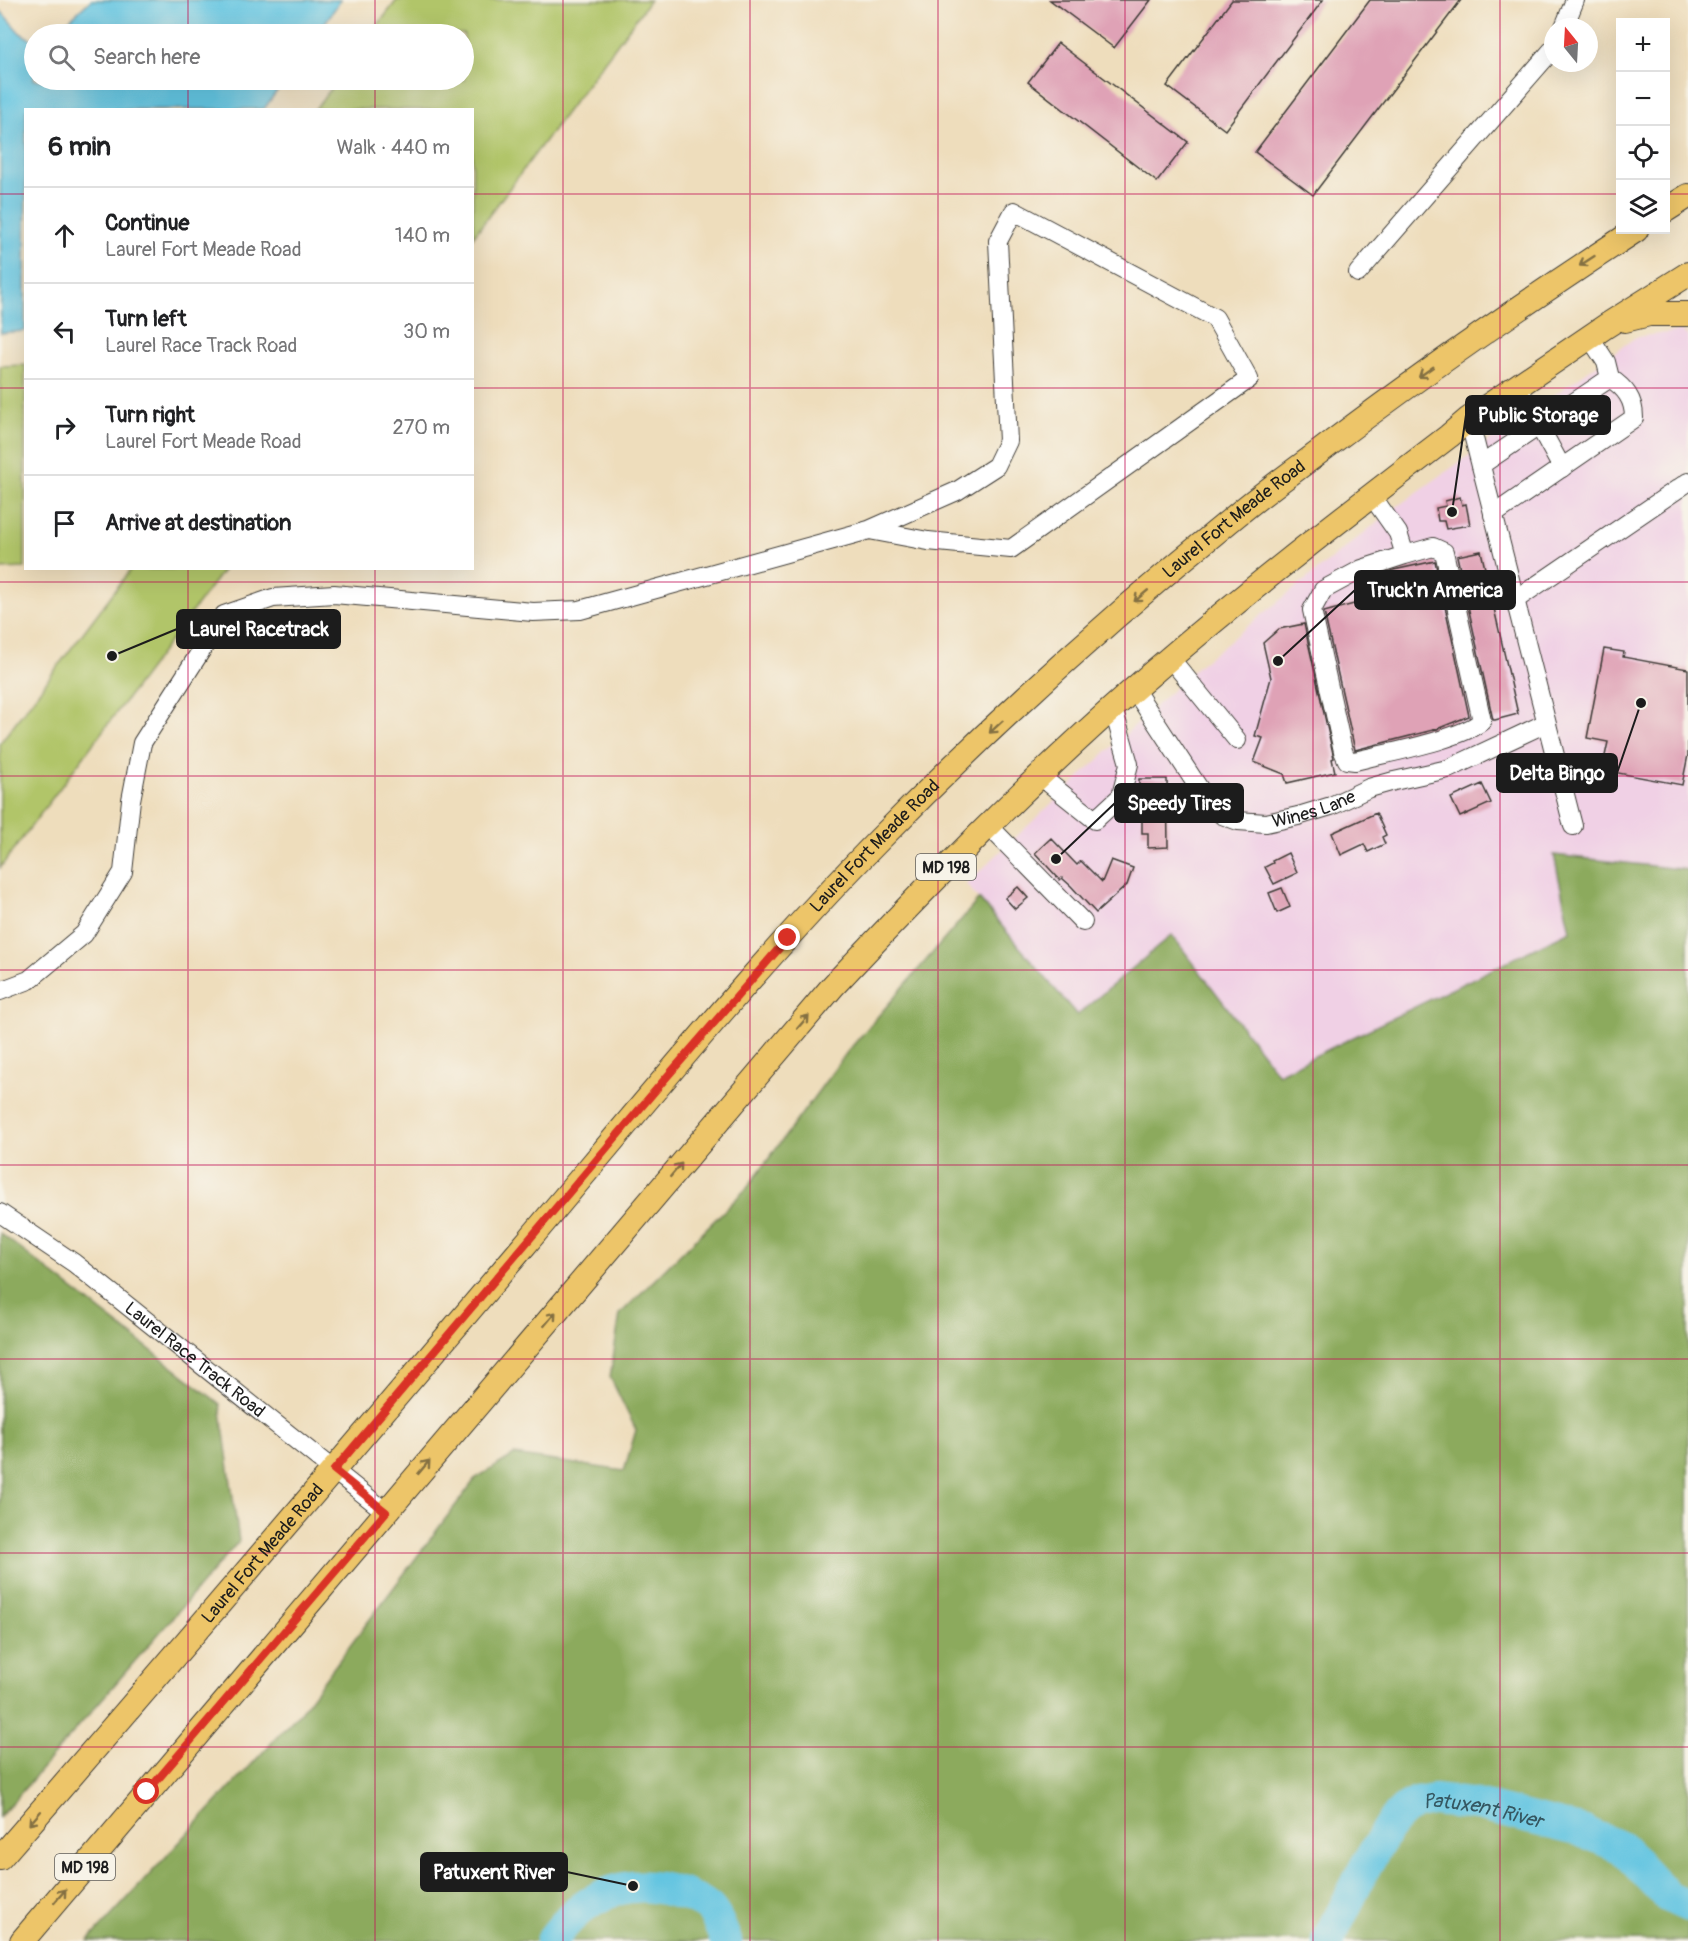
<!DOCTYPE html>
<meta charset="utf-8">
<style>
body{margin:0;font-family:Pangolin,sans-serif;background:#f2f2f2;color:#202124}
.controls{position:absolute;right:18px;top:18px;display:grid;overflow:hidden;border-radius:0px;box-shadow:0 6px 24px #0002}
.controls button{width:54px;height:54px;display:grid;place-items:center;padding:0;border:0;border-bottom:2px solid #e0e0e0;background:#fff;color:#202124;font:30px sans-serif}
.compass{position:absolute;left:1544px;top:18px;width:54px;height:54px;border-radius:50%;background:#fff;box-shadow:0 6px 24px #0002;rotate:342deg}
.stop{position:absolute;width:18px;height:18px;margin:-14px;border:4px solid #d93025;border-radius:50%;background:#fff}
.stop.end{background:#d93025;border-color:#fff;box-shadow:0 2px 6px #0008}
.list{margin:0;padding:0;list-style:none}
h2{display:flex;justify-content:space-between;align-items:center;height:78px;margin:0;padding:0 24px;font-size:26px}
h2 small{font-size:20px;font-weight:400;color:#757577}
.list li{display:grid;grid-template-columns:39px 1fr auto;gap:18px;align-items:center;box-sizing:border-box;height:96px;padding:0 24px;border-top:2px solid #e0e0e0}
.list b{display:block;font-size:22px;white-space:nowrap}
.list p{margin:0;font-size:20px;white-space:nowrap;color:#757577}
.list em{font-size:20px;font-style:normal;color:#757577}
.icon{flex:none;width:33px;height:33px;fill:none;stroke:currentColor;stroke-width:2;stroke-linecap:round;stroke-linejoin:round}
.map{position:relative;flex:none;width:1688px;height:1941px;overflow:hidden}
.search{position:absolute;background:#fff;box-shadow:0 6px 24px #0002;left:24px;top:24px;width:450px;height:66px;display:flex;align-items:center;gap:15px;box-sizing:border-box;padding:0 21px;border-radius:33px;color:#757577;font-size:22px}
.panel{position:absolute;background:#fff;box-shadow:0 6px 24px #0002;left:24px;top:108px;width:450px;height:462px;border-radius:0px}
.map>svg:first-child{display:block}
.built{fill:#f0d0e5}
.green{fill:#b1c569;stroke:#667042;stroke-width:1.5}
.forest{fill:#8caa5d;stroke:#54633c;stroke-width:1.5}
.water{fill:#63c5e1;stroke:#40707e;stroke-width:1.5}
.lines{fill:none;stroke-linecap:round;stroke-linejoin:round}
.river{stroke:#63c5e1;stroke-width:32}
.building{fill:#dfa2b6}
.minor-casing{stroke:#3c3934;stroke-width:20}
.major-casing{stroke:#3c3934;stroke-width:26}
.minor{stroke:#fff;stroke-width:18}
.major{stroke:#edc569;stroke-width:24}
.oneway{stroke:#847042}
.route{stroke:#d93025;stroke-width:8}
.grid{fill:none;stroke:#c2185b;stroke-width:1.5;stroke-opacity:0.55}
.labels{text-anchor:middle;stroke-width:4.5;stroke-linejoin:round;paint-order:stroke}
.shield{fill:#f7f3e8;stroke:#5e5c59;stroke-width:1.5}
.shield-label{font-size:16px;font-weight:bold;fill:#1c1c1c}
.street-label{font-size:18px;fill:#1c1c1c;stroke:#f7f3e8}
.water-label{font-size:20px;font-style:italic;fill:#355761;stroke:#f7f3e8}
.leader{fill:none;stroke:#1c1c1c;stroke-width:2}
.callout-dot{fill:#1c1c1c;stroke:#f7f3e8;stroke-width:2}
.callout{fill:#1c1c1c;stroke:#1c1c1c;stroke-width:2}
.callout-label{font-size:20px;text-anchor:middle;font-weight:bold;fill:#fff}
</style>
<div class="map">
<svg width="1688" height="1941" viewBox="0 0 1688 1941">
<rect width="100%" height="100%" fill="#f7f3e8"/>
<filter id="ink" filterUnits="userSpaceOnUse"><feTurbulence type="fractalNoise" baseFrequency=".0167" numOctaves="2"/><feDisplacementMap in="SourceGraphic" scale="12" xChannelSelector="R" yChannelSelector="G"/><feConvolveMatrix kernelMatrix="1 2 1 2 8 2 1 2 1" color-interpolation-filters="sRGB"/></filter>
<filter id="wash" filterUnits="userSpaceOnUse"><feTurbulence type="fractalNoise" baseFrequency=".008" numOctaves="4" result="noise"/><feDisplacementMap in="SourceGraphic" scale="24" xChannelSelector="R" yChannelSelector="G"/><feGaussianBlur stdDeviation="1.35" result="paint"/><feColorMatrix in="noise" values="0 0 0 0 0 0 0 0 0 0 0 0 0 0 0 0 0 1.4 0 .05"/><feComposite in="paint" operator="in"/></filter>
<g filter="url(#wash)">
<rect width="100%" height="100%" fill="#eeddbc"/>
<path class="built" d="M 1681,331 L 1688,336 L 1688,870 L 1555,856 L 1570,931 L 1278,1074 L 1172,935 L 1077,1015 L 966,884 L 1198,666 L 1395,508 L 1636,337 Z"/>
<path class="green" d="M 397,0 L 650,0 L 473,237 L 472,110 L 315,109 L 338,80 L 464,80 L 464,34 L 371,34 Z
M 25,365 L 25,568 L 0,569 L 0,366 Z
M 131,569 L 224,569 L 0,868 L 0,743 Z"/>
<path class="forest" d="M 1554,855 L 1688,870 L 1688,1941 L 88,1941 L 301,1711 L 476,1478 L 514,1455 L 624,1471 L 636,1430 L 610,1377 L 620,1314 L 747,1188 L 848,1051 L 979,899 L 1077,1015 L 1172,935 L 1278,1074 L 1570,931 Z
M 0,1233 L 220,1404 L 239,1541 L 0,1817 Z"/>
<path class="water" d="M 91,0 L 341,0 L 317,34 L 54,34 Z
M 0,10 L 20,33 L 34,41 L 34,80 L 285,80 L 264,109 L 26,110 L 25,331 L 1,333 Z"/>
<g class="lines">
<g class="river">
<path d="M 551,1941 C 581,1899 623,1875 675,1892 C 686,1895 700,1900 709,1908 C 717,1916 722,1931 726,1941"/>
<path id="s1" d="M 1328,1941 L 1366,1865 L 1392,1822 L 1404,1810 L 1417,1803 L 1434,1800 L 1477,1805 L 1585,1832 L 1622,1848 L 1668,1897 L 1688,1906"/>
</g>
</g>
<g id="blocks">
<path class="building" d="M 1050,0 L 1151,0 L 1114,48 Z
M 1232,0 L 1323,0 L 1225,130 L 1167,86 Z
M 1370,0 L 1461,0 L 1313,195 L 1255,152 Z
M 1058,43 L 1188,142 L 1157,182 L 1028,82 Z
M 1460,497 L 1462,505 L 1466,504 L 1470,525 L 1446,529 L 1444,521 L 1438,521 L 1436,508 L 1446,506 L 1445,501 Z
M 1481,551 L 1518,714 L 1495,720 L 1493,720 L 1457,556 Z
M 1435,561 L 1469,716 L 1437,729 L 1355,750 L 1324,612 L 1369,600 L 1364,581 L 1366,579 L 1394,570 Z
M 1304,624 L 1334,758 L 1332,759 L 1335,772 L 1287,783 L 1284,774 L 1254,762 L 1263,738 L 1255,736 L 1271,678 L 1263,643 L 1279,629 Z
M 1604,649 L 1624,652 L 1623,657 L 1688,669 L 1688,755 L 1682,785 L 1602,770 L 1608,742 L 1587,738 Z
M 1139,779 L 1167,779 L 1168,847 L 1148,848 L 1148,833 L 1142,833 L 1142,801 L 1139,801 Z
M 1482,784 L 1491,803 L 1460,817 L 1451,798 Z
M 1376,813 L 1386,835 L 1382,837 L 1385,844 L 1368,852 L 1364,844 L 1341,855 L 1332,833 Z
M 1051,838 L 1077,865 L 1081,861 L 1102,882 L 1111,860 L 1133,868 L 1127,885 L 1096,913 L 1071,886 L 1062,878 L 1060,880 L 1035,853 Z
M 1288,853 L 1297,873 L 1274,884 L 1265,867 L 1273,863 L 1272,861 Z
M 1018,887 L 1028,898 L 1015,909 L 1005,898 Z
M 1282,888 L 1290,907 L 1277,913 L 1269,893 Z"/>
</g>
</g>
<g filter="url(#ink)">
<use href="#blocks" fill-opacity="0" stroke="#3c3934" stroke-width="1.5"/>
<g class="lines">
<g class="minor-casing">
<g id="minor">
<path d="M 1564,27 L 1575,0"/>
<path d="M 1358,273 L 1553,49"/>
<path d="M 1517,385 L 1562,468"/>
<path d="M 1469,419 L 1573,826"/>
<path d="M 1481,465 L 1610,378 L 1606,362 L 1589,336"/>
<path d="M 1372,496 L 1398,533 L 1405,555 L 1362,569 L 1323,590 L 1312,610 L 1343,751 L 1347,760 L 1355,761 C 1386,753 1460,740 1482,721 L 1444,552 L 1433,547 L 1405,555"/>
<path d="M 1493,515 L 1634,418 C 1634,399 1625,388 1610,378"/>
<path d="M 1515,600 L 1688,482"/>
<path d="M 1170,658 L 1237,740"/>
<path id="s2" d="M 1134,689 L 1208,802 L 1222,815 L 1238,821 L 1266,823 L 1298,816 L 1331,806 L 1369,788 L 1394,781 L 1448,769 L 1546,723"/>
<path d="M 1040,776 L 1095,820 L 1121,796 L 1129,764 L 1113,708"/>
<path d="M 988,825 L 1083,922"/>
<path d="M 0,991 L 29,980 L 84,934 L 123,872 L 131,800 L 142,743 L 224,615 L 273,598 L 334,594 L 533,612 L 580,610 L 869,530 L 957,491 L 996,466 L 1008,441 L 998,241 L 1014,211 L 1215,318 L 1249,379 L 1011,549 L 928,541 L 869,530"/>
<path id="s3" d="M 0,1213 L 74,1263 L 386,1512"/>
</g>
</g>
<g class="major-casing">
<g id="major">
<path d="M 1666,210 L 1688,196"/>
<path d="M 1625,320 L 1649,314 L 1688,314"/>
<path id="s4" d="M 0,1858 C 176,1656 350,1451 523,1247 C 638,1111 751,971 876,843 C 988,728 1112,616 1238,514 C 1268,489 1300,467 1331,443 C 1430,368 1532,298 1636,230"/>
<path d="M 22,1941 L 833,986 C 930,883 1028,782 1134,689 C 1235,600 1342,518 1449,436 L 1469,419 L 1606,326 L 1688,274"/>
</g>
</g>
<use href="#minor" class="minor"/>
<use href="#major" class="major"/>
</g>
<defs><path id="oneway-shaft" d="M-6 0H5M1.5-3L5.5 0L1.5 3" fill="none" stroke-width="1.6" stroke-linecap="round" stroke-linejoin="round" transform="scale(1.5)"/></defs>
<g class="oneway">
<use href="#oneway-shaft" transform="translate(1587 261) rotate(147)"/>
<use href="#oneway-shaft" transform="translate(1426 372) rotate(145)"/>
<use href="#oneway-shaft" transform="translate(1141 596) rotate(140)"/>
<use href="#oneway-shaft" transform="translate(996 727) rotate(137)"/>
<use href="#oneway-shaft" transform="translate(803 1022) rotate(-49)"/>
<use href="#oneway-shaft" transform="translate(676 1170) rotate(-50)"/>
<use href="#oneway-shaft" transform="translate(550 1319) rotate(-50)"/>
<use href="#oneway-shaft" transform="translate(424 1467) rotate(-50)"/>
<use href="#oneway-shaft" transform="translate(35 1818) rotate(131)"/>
<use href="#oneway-shaft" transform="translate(60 1896) rotate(-50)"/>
</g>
</g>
<g class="lines" filter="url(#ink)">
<path class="route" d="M 147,1792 L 386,1512 L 334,1470 L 665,1079 L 788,938"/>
</g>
<path class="grid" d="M 188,0 L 188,34M 375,0 L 375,34M 563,0 L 563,1941M 750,0 L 750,1941M 938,0 L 938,1941M 1125,0 L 1125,1941M 1313,0 L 1313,1941M 1500,0 L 1500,1941M 188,80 L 188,110M 375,80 L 375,110M 0,194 L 26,194M 472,194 L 1620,194M 1666,194 L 1688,194M 0,388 L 26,388M 472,388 L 1688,388M 188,568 L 188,1941M 375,568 L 375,1941M 0,582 L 1688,582M 0,776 L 1688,776M 0,970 L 1688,970M 0,1165 L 1688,1165M 0,1359 L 1688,1359M 0,1553 L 1688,1553M 0,1747 L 1688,1747"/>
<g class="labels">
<g class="shield">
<rect x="916" y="854" width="60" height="26" rx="4.5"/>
<rect x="55" y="1854" width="60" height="26" rx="4.5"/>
</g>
<g class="shield-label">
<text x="946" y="873">MD 198</text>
<text x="85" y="1873">MD 198</text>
</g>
<g class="street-label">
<text dy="6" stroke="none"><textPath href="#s4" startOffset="1824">Laurel Fort Meade Road</textPath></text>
<text dy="6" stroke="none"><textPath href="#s2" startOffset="249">Wines Lane</textPath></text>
<text dy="6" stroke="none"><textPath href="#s4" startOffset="1338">Laurel Fort Meade Road</textPath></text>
<text dy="6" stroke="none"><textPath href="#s3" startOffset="244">Laurel Race Track Road</textPath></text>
<text dy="6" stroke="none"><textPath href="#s4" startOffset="402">Laurel Fort Meade Road</textPath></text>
</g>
<g class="water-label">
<text dy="7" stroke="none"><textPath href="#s1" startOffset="234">Patuxent River</textPath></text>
</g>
</g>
<path class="leader" d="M1452 512L1466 415M1278 661L1355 590M112 656L177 629M1641 703L1617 773M1056 859L1115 803M633 1886L567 1872"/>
<g class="callout-dot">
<circle cx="1452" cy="512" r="6"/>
<circle cx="1278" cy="661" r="6"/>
<circle cx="112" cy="656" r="6"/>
<circle cx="1641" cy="703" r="6"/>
<circle cx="1056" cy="859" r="6"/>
<circle cx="633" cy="1886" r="6"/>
</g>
<g class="callout">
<rect x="1466" y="396" width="144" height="38" rx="6"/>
<rect x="1355" y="571" width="160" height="38" rx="6"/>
<rect x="177" y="610" width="163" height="38" rx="6"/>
<rect x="1497" y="754" width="120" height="38" rx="6"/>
<rect x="1115" y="784" width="128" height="38" rx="6"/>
<rect x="421" y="1853" width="146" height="38" rx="6"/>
</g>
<g class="callout-label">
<text x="1538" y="422">Public Storage</text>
<text x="1435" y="597">Truck'n America</text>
<text x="259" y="636">Laurel Racetrack</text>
<text x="1557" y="780">Delta Bingo</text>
<text x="1179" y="810">Speedy Tires</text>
<text x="494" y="1879">Patuxent River</text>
</g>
</svg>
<div class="controls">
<button>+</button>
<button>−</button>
<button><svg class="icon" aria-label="locate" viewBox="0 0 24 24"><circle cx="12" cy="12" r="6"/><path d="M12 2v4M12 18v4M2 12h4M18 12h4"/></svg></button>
<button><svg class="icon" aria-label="layers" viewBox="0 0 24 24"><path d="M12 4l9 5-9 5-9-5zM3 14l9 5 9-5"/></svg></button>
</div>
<svg class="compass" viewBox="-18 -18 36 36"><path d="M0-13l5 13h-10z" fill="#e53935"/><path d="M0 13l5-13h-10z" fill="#757577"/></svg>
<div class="stop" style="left:147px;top:1792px"></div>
<div class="stop end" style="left:788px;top:938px"></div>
<div class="search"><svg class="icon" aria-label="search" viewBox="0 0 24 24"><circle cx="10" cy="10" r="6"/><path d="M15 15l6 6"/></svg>Search here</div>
<section class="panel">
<h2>6 min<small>Walk · 440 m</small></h2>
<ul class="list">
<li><svg class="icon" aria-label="ahead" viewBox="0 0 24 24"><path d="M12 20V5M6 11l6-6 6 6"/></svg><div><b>Continue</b><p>Laurel Fort Meade Road</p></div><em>140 m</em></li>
<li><svg class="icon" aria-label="left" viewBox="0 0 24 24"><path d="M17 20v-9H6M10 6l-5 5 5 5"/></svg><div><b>Turn left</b><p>Laurel Race Track Road</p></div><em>30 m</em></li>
<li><svg class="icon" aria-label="right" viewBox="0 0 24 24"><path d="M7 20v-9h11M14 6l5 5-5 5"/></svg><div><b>Turn right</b><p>Laurel Fort Meade Road</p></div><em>270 m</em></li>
<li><svg class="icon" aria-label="arrive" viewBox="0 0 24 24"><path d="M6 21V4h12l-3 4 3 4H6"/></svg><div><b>Arrive at destination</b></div></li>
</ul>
</section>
</div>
